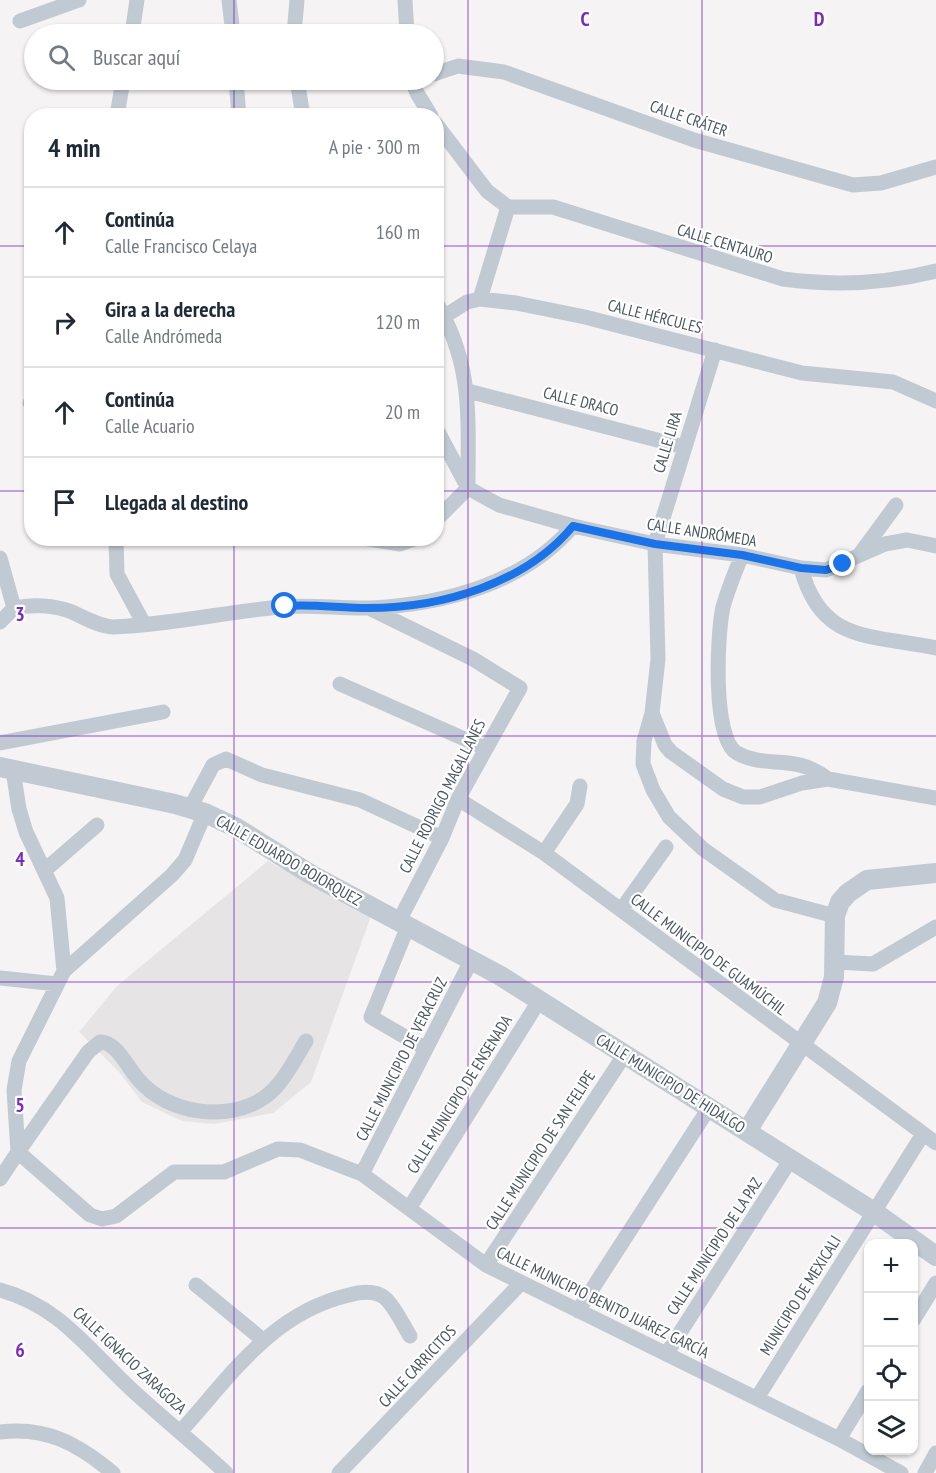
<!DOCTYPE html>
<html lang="es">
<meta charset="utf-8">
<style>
body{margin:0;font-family:"PT Sans Narrow",sans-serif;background:#f2f2f3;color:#1f2937}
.controls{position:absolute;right:18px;bottom:18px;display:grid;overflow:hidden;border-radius:12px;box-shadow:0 2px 4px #0004}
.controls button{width:54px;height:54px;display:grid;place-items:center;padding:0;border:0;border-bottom:2px solid #e0e1e3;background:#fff;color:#1f2937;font:30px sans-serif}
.stop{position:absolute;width:18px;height:18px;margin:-14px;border:4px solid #1a73e8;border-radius:50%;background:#fff}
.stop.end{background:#1a73e8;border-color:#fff;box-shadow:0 2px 6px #0008}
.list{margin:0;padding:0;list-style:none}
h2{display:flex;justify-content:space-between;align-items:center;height:78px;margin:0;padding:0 24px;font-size:26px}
h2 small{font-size:20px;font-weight:400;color:#747a83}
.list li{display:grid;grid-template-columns:39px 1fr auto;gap:18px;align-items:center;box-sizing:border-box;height:90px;padding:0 24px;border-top:2px solid #e0e1e3}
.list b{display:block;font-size:22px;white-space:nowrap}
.list p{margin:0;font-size:20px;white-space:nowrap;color:#747a83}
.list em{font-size:20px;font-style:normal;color:#747a83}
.icon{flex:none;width:33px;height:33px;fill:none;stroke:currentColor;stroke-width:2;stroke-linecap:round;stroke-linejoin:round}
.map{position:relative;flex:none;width:936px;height:1473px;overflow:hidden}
.search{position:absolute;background:#fff;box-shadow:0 2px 4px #0004;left:24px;top:24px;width:420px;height:66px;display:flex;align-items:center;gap:15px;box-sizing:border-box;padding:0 21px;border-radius:33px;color:#747a83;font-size:22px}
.panel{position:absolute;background:#fff;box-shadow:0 2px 4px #0004;left:24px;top:108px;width:420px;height:438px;border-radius:24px}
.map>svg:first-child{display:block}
.education{fill:#e6e4e5}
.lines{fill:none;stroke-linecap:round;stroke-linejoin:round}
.minor{stroke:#c1cad2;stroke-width:15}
.tertiary{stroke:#c1cad2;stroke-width:20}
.route{stroke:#1a73e8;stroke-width:8}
.grid{fill:none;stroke:#7b2cbf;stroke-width:1.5;stroke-opacity:0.55}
.labels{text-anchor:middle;stroke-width:4.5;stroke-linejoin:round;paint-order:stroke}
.street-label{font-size:16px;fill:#4a5661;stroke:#fff}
.grid-label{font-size:20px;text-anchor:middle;font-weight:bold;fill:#7b2cbf;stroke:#fff;stroke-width:4.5;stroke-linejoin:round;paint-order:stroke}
</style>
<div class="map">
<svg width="936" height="1473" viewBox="0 0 936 1473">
<rect width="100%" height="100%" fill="#f5f3f3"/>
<path class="education" d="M 268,861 L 371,916 L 311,1082 L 273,1113 L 214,1124 L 182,1121 L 142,1102 L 119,1072 L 79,1032 L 117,986 Z"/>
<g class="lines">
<path class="minor" d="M 229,0 L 233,34
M 405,0 L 407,34
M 20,21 L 79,0
M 132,34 L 137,0
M 294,34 L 297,0
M 434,74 L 458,66 L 504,72 L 694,140 L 853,185 L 881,183 L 936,167
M 236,80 L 239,116
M 297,80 L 303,116
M 412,80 L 417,93 L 431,116
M 117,116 L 123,80
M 436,124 L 487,191 L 508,207 L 480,299
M 508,207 L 553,207 L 783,279 C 835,286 885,284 936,271
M 436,302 C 473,365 468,415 468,485
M 445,316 L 467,302 L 480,299 L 516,303 L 585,317 L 802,373 L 893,382 L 936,401
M 715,350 L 655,544 L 658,659 L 652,713 L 644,741 L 643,764 L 653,790 L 669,817 L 703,849 L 775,900 L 835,916
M 468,391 L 684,447
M 30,403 L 32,404
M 436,428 L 468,488 L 499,505 L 573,526 L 655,544 L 742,555 L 801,568 C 821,644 871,634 936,648
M 436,520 L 468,488
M 116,538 L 117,574 L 144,624
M 363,538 L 400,544 L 417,538
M 860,554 L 896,505
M 742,555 C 735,572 728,589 723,607 C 717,634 712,739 737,753 C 767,770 793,752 828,779
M 0,558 L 14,608
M 801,568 L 826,570 L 885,544 L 907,540 L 936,546
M 14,608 C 32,604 54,605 72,612 C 85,618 98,626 113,627 C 169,625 225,612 280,607 C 311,604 341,609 371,608 C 444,604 524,584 573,526
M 369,608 L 473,659 L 520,688 L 458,799 L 442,838 L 399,921
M 0,622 L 14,608
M 340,684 L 485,748
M 652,713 L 665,745 L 671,752 L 723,789 L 743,797 L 760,797 L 802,783 L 828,779 L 936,798
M 0,743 L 163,712
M 13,770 L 19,809 L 26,832 L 57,898 L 64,971
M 458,799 L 544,853 L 936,1143
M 190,808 L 213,765 L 226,759 L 262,775 L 360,800 L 442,838
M 544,853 L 577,804 L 580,786
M 45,870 L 97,825
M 621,910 L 666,847
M 408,926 L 371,1017 L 426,1049
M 835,962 L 873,964 L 936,927
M 0,978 L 57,984
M 306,1041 C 295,1059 283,1084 265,1097 C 228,1123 167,1114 138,1079 C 128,1068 116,1041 100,1042 L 88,1052 L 18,1152 L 90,1215 L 102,1219 L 116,1216 L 174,1172 L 224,1172 L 278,1149 L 300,1150 L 362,1174 L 486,1265 L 839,1439 L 901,1473
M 362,1174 L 472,959
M 0,1179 L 18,1152 L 14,1090 L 19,1061 L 64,971 L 172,875 L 185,860 L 205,813
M 410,1207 L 539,1001
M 486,1265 L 625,1054
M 196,1285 L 263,1340
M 0,1290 C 59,1306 87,1348 130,1388 C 161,1417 195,1444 226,1473
M 578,1311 L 709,1108
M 914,1319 L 936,1283
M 667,1353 L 791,1159
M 757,1398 L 923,1134
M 0,1432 C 46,1426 78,1444 113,1473
M 180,1432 C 231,1376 271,1313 349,1295 C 360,1292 375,1290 385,1298 C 395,1307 403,1325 410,1336
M 839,1439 L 868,1391
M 339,1473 L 521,1283
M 925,1473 L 936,1453"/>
<path class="tertiary" d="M 0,767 L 175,804 L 205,813 L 235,827 L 310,874 L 499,975 L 874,1212 L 936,1256
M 747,1131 L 827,1003 L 834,977 L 835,916 L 840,902 L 848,893 L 867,880 L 936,873"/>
</g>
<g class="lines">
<path class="route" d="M 285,606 C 313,604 340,608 368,608 C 441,608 525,584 573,526 L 655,544 L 742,555 L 801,568 L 826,570 L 843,564"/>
</g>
<path class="grid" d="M 234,0 L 234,34M 468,0 L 468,1473M 702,0 L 702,1473M 234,80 L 234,116M 0,246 L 32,246M 436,246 L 936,246M 0,491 L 32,491M 436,491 L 936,491M 234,538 L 234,1473M 0,736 L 936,736M 0,982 L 936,982M 0,1228 L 936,1228"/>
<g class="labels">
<g class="street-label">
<text transform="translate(689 118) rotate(19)" y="6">CALLE CRÁTER</text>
<text transform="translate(725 243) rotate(17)" y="6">CALLE CENTAURO</text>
<text transform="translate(655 316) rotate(14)" y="6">CALLE HÉRCULES</text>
<text transform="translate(581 401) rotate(14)" y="6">CALLE DRACO</text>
<text transform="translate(667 442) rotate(-73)" y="6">CALLE LIRA</text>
<text transform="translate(702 532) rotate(9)" y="6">CALLE ANDRÓMEDA</text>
<text transform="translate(442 796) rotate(-63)" y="6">CALLE RODRIGO MAGALLANES</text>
<text transform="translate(289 860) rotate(30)" y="6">CALLE EDUARDO BOJORQUEZ</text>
<text transform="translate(709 954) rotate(37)" y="6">CALLE MUNICIPIO DE GUAMÚCHIL</text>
<text transform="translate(401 1059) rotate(-63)" y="6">CALLE MUNICIPIO DE VERACRUZ</text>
<text transform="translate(671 1083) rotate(32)" y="6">CALLE MUNICIPIO DE HIDALGO</text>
<text transform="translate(459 1094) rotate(-58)" y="6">CALLE MUNICIPIO DE ENSENADA</text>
<text transform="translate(540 1150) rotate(-57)" y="6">CALLE MUNICIPIO DE SAN FELIPE</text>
<text transform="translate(714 1246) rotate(-57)" y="6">CALLE MUNICIPIO DE LA PAZ</text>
<text transform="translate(800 1295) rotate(-58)" y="6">MUNICIPIO DE MEXICALI</text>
<text transform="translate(603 1302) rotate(26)" y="6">CALLE MUNICIPIO BENITO JUÁREZ GARCÍA</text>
<text transform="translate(130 1360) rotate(43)" y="6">CALLE IGNACIO ZARAGOZA</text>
<text transform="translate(417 1366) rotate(-47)" y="6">CALLE CARRICITOS</text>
</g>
</g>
<g class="grid-label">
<text x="585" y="26">C</text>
<text x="819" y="26">D</text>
<text x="20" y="621">3</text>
<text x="20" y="866">4</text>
<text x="20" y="1112">5</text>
<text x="20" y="1357">6</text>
</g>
</svg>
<div class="controls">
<button>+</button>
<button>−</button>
<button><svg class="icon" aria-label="locate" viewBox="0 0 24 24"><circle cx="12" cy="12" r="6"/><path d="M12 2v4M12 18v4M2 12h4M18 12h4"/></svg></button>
<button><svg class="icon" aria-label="layers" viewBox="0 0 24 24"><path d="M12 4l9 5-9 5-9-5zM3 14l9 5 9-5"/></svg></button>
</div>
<div class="stop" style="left:285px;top:606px"></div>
<div class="stop end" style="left:843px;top:564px"></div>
<div class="search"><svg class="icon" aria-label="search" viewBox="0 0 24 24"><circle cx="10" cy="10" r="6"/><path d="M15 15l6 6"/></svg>Buscar aquí</div>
<section class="panel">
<h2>4 min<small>A pie · 300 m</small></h2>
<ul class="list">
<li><svg class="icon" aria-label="ahead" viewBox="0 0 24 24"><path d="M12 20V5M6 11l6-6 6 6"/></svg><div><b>Continúa</b><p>Calle Francisco Celaya</p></div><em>160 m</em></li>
<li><svg class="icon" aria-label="right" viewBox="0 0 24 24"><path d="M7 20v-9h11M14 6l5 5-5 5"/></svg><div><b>Gira a la derecha</b><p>Calle Andrómeda</p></div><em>120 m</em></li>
<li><svg class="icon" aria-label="ahead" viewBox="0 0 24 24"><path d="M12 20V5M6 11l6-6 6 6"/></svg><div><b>Continúa</b><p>Calle Acuario</p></div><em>20 m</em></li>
<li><svg class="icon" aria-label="arrive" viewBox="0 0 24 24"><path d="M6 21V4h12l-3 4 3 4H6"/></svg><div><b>Llegada al destino</b></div></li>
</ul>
</section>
</div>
